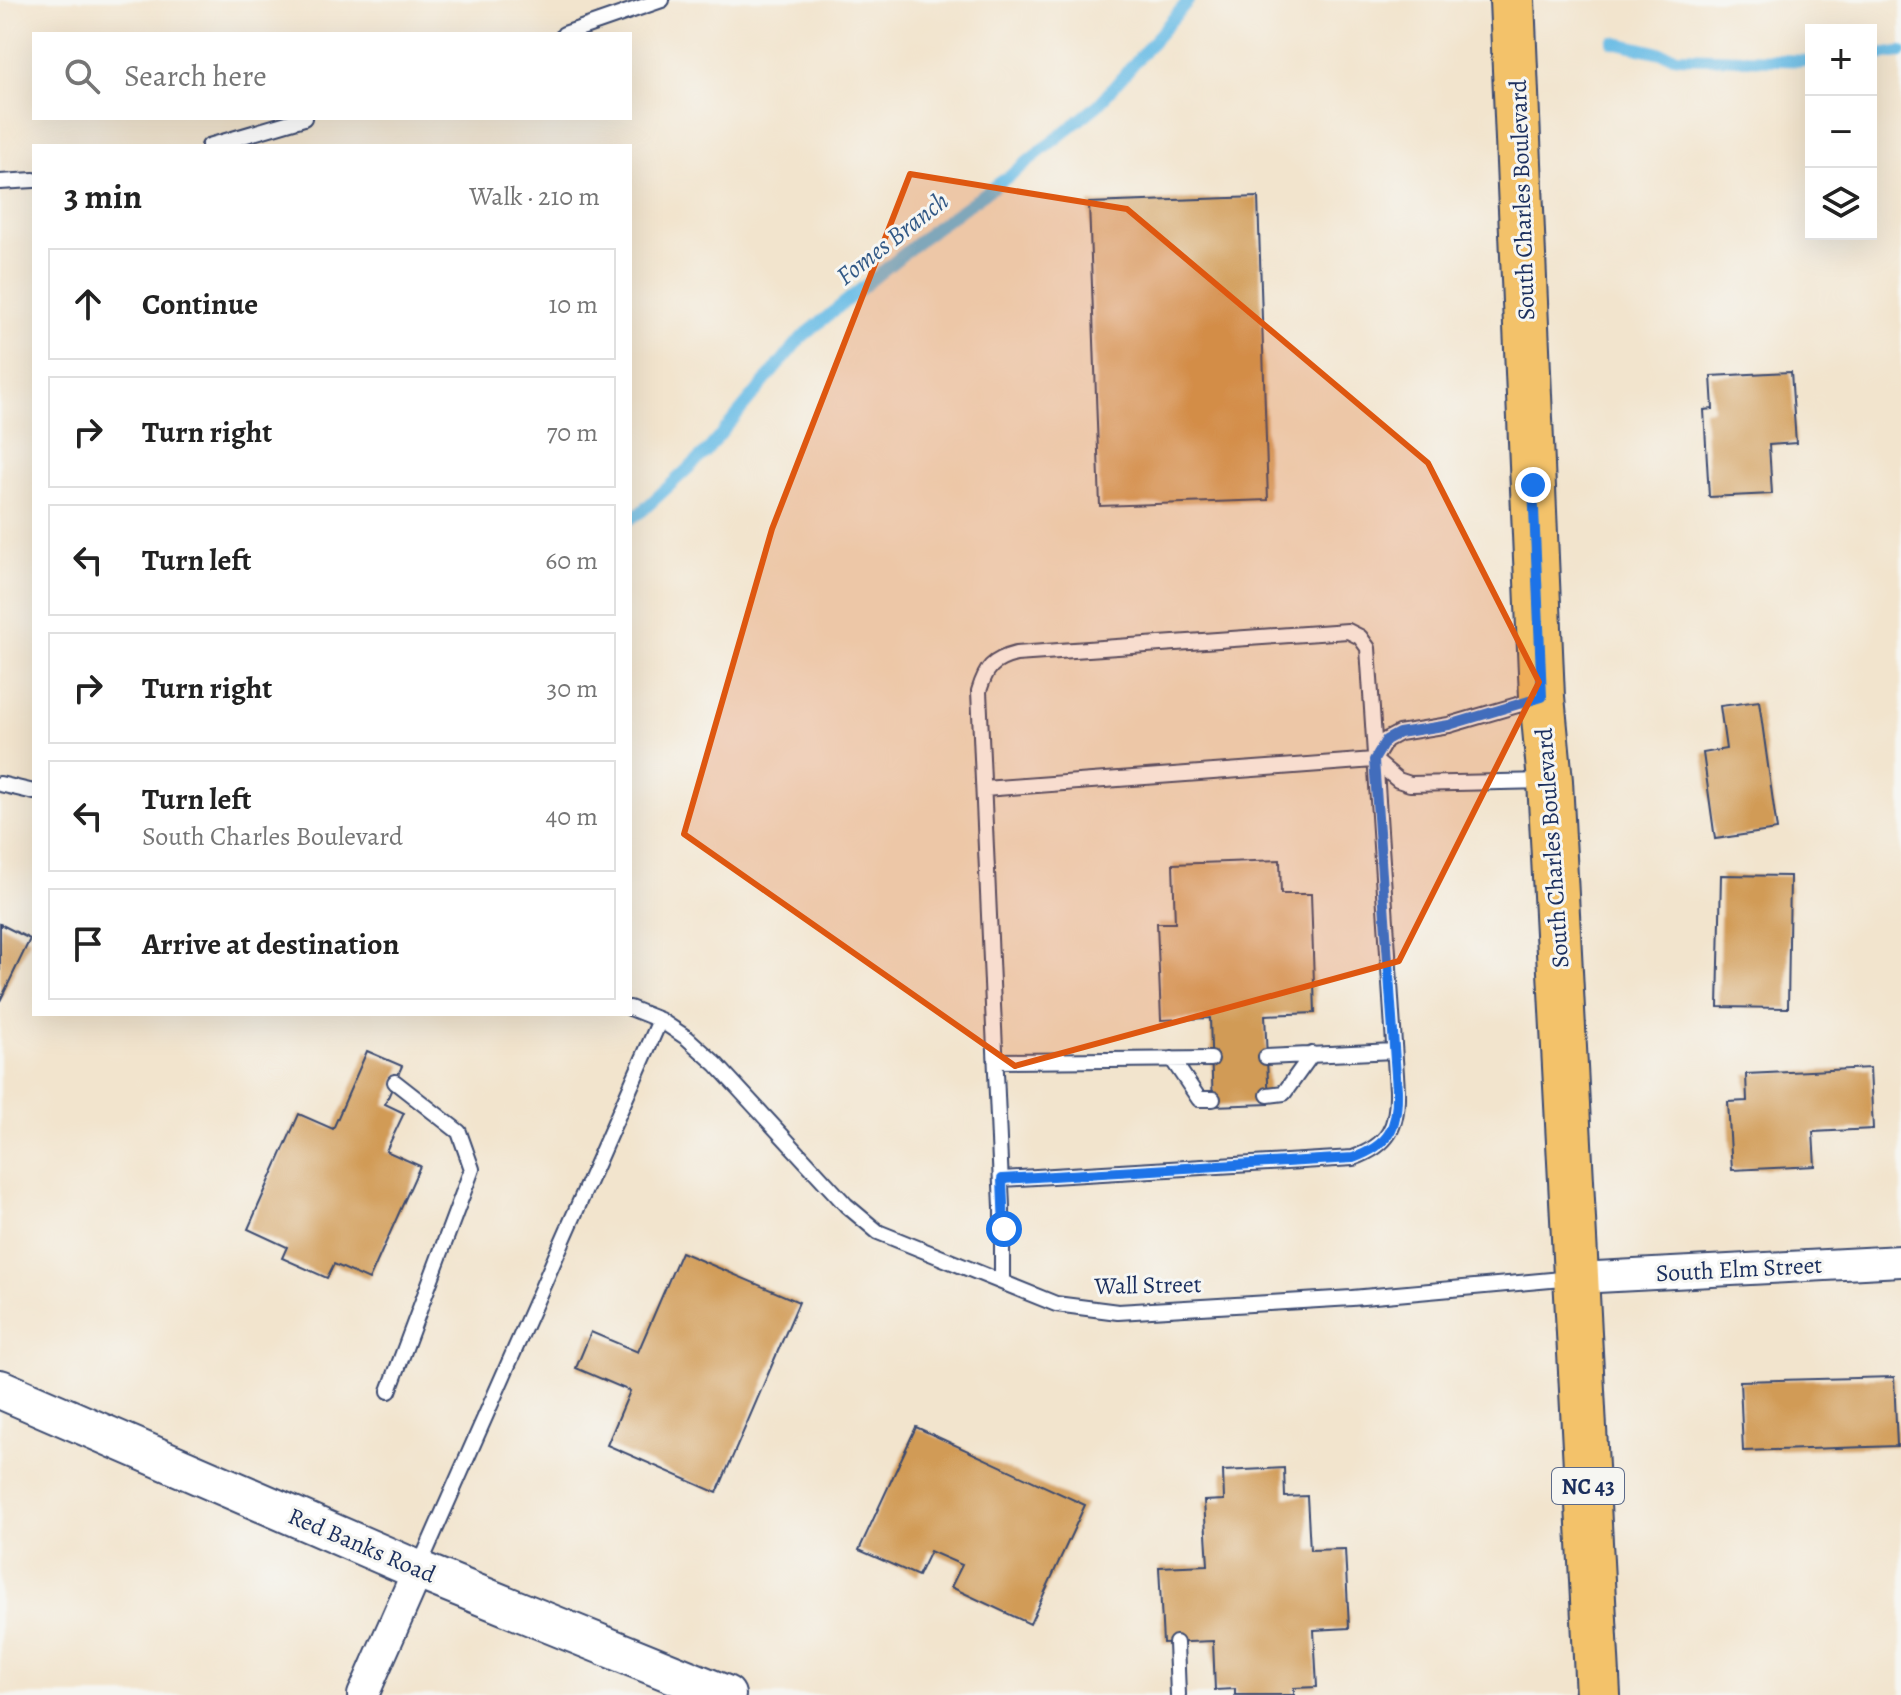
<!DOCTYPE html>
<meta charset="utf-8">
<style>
body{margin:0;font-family:Alegreya,serif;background:#f6f6f6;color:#222}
.controls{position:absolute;right:24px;top:24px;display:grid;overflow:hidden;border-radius:0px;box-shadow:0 8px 32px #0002}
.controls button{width:72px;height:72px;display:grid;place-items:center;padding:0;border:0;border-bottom:2px solid #e0e0e0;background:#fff;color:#222;font:40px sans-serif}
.stop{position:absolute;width:24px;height:24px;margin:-18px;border:6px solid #1a73e8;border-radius:50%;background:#fff}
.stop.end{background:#1a73e8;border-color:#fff;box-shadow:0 2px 8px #0008}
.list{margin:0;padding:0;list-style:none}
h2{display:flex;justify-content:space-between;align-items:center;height:104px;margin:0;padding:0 32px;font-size:34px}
h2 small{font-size:26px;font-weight:400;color:#767676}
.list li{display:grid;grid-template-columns:52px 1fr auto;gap:24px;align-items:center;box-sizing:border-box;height:112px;margin:0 16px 16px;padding:0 16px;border:2px solid #e0e0e0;border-radius:0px}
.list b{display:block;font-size:30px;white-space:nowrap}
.list p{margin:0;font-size:26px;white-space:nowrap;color:#767676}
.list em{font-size:26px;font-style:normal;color:#767676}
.icon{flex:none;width:44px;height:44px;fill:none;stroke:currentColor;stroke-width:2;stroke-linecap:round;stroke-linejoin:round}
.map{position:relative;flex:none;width:1901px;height:1695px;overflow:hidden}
.search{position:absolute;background:#fff;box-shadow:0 8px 32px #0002;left:32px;top:32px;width:600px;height:88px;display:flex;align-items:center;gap:20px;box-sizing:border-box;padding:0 28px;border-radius:0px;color:#767676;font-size:30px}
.panel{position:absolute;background:#fff;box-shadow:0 8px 32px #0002;left:32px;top:144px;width:600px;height:872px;border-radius:0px}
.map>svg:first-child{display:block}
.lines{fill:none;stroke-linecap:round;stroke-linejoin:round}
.stream{stroke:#69bce5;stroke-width:12}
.building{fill:#d19b57}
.service-casing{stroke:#3b4a6f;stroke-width:18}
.minor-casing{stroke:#3b4a6f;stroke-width:34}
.tertiary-casing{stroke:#3b4a6f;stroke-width:42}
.primary-casing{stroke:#3b4a6f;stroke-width:48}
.service{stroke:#fff;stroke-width:14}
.minor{stroke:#fff;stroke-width:30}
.tertiary{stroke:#fff;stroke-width:38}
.primary{stroke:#f3c26a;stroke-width:44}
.route{stroke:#1a73e8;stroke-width:10}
.marked{fill:#de5710;fill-opacity:0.2;stroke:#de5710;stroke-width:6;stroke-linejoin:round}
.labels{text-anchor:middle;stroke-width:6;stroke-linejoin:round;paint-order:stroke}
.shield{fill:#f6f6f2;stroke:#5d6b8a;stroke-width:2}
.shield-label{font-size:22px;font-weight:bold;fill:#1b2f5e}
.street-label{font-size:24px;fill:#1b2f5e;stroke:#f6f6f2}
.water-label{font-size:26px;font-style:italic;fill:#325986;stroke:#f6f6f2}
</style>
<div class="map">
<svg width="1901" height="1695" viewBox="0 0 1901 1695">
<rect width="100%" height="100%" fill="#f6f6f2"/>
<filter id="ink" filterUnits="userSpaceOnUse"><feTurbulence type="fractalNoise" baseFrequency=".0125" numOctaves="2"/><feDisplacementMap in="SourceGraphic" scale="16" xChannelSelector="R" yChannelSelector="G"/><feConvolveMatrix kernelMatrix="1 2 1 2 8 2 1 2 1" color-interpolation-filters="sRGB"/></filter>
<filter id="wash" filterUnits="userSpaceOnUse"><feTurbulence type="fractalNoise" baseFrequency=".006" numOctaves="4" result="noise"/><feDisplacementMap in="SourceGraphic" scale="32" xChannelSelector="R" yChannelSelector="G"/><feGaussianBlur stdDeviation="1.8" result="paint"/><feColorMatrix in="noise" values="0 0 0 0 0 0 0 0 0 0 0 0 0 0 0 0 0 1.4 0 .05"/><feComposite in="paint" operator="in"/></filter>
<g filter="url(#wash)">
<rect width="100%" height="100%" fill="#f2e4cd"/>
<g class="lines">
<path class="stream" d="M 1613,42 L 1678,57 L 1811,61
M 1871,56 L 1901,52
M 630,519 L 641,512 L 706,452 L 801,338 L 934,229 L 1012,174 L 1097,106 L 1189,0"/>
</g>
<g id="blocks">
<path class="building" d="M 1258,197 L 1268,500 L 1100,506 L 1089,203 Z
M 1791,372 L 1796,443 L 1769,445 L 1772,494 L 1709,497 L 1704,410 L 1713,409 L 1711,376 Z
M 1759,701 L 1777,830 L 1715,839 L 1703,753 L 1726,749 L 1720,706 Z
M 1280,860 L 1281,894 L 1311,894 L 1315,1013 L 1265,1015 L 1269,1104 L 1213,1106 L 1210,1018 L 1161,1020 L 1157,923 L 1175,923 L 1173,864 Z
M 1721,875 L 1790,876 L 1788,1008 L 1718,1007 Z
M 0,924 L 30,939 L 0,1001 Z
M 367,1051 L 402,1066 L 385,1104 L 404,1113 L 386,1151 L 420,1166 L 369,1280 L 334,1264 L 327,1278 L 282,1258 L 287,1247 L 248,1229 L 299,1114 L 333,1129 Z
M 1870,1068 L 1873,1129 L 1813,1132 L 1815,1166 L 1732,1170 L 1728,1102 L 1747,1101 L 1746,1074 Z
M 681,1252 L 799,1302 L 717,1493 L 607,1445 L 630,1391 L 576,1368 L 591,1332 L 638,1352 Z
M 1894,1377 L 1897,1446 L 1743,1451 L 1740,1381 Z
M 916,1427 L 1085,1505 L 1030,1624 L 951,1587 L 962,1565 L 930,1551 L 918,1576 L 859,1550 Z
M 1284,1468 L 1285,1497 L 1307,1496 L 1310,1550 L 1345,1549 L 1349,1628 L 1314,1630 L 1317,1687 L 1294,1688 L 1294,1695 L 1235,1695 L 1235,1689 L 1215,1690 L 1213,1641 L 1163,1643 L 1159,1567 L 1208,1565 L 1204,1501 L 1224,1500 L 1223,1471 Z"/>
</g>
</g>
<g filter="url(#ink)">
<use href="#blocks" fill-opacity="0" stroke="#3b4a6f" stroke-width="2"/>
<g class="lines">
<g class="service-casing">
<path id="service" d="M 564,34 L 662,0
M 209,146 L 304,118
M 0,182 L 34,180
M 1374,760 L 1386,740 L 1399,733 L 1449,725 L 1538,699
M 0,784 L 34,792
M 984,789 L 1374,760 L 1398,780 L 1410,784 L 1545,781
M 630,1008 L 660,1020 L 687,1038 L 716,1064 L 846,1205 L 878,1232 L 1056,1304 L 1118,1312 L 1352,1298 L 1573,1278
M 1266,1057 L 1394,1051
M 1172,1059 L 1199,1099 L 1213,1099
M 996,1061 L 1211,1059
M 1268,1095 L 1284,1093 L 1312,1054
M 1002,1179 L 1353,1158 C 1389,1145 1398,1127 1397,1090 L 1368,648 L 1360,637 L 1348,631 L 1016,654 C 992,660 986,668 979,691 L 1002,1207 L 1002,1282
M 389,1391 L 472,1169 L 459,1132 L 395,1082
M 418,1569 L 660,1020
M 1176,1643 L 1178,1695"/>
</g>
<g class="minor-casing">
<path id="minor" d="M 1578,1278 L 1901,1261
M 363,1695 L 418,1570"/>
</g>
<g class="tertiary-casing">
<path id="tertiary" d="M 0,1389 L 418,1570 L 726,1695"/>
</g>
<g class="primary-casing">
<path id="primary" d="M 1512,0 L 1542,697 L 1550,781 L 1598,1695"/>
</g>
<use href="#service" class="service"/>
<use href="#minor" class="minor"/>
<use href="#tertiary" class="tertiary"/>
<use href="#primary" class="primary"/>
</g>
</g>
<g class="lines" filter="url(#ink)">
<path class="route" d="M 1004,1229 L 1002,1179 L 1353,1158 C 1390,1145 1398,1127 1397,1090 L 1374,760 L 1386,740 L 1399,733 L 1449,725 L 1542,697 L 1533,485"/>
</g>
<path class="marked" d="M 910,174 L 1127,209 L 1428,463 L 1539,682 L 1399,961 L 1015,1066 L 684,834 L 772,529 Z"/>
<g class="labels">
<rect class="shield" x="1552" y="1468" width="72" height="36" rx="6"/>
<g class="shield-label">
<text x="1588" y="1494">NC 43</text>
</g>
<g class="street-label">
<text transform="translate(1522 200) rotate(-92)" y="8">South Charles Boulevard</text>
<text transform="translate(1552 848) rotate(-94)" y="8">South Charles Boulevard</text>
<text transform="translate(1739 1269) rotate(-3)" y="8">South Elm Street</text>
<text transform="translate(1148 1285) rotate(-1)" y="8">Wall Street</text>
<text transform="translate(362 1545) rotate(23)" y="8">Red Banks Road</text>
</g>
<g class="water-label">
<text transform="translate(892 238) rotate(-38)" y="9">Fomes Branch</text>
</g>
</g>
</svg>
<div class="controls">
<button>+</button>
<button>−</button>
<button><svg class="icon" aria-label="layers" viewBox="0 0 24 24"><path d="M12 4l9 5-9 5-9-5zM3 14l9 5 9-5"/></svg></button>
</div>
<div class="stop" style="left:1004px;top:1229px"></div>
<div class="stop end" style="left:1533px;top:485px"></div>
<div class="search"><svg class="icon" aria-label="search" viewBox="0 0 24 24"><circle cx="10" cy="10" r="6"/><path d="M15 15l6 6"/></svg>Search here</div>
<section class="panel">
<h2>3 min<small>Walk · 210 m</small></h2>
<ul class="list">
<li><svg class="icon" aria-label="ahead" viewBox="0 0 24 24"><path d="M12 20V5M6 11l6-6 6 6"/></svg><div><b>Continue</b></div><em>10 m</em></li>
<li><svg class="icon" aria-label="right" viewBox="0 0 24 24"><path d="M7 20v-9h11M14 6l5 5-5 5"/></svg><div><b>Turn right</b></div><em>70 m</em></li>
<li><svg class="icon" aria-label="left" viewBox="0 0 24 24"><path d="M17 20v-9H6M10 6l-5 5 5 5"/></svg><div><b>Turn left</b></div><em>60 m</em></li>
<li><svg class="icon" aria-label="right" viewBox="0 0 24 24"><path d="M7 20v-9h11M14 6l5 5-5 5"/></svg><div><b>Turn right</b></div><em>30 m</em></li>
<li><svg class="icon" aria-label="left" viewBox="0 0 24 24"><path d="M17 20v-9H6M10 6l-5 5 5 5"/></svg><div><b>Turn left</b><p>South Charles Boulevard</p></div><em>40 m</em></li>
<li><svg class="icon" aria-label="arrive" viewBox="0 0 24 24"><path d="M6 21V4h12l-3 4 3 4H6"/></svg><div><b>Arrive at destination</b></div></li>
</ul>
</section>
</div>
